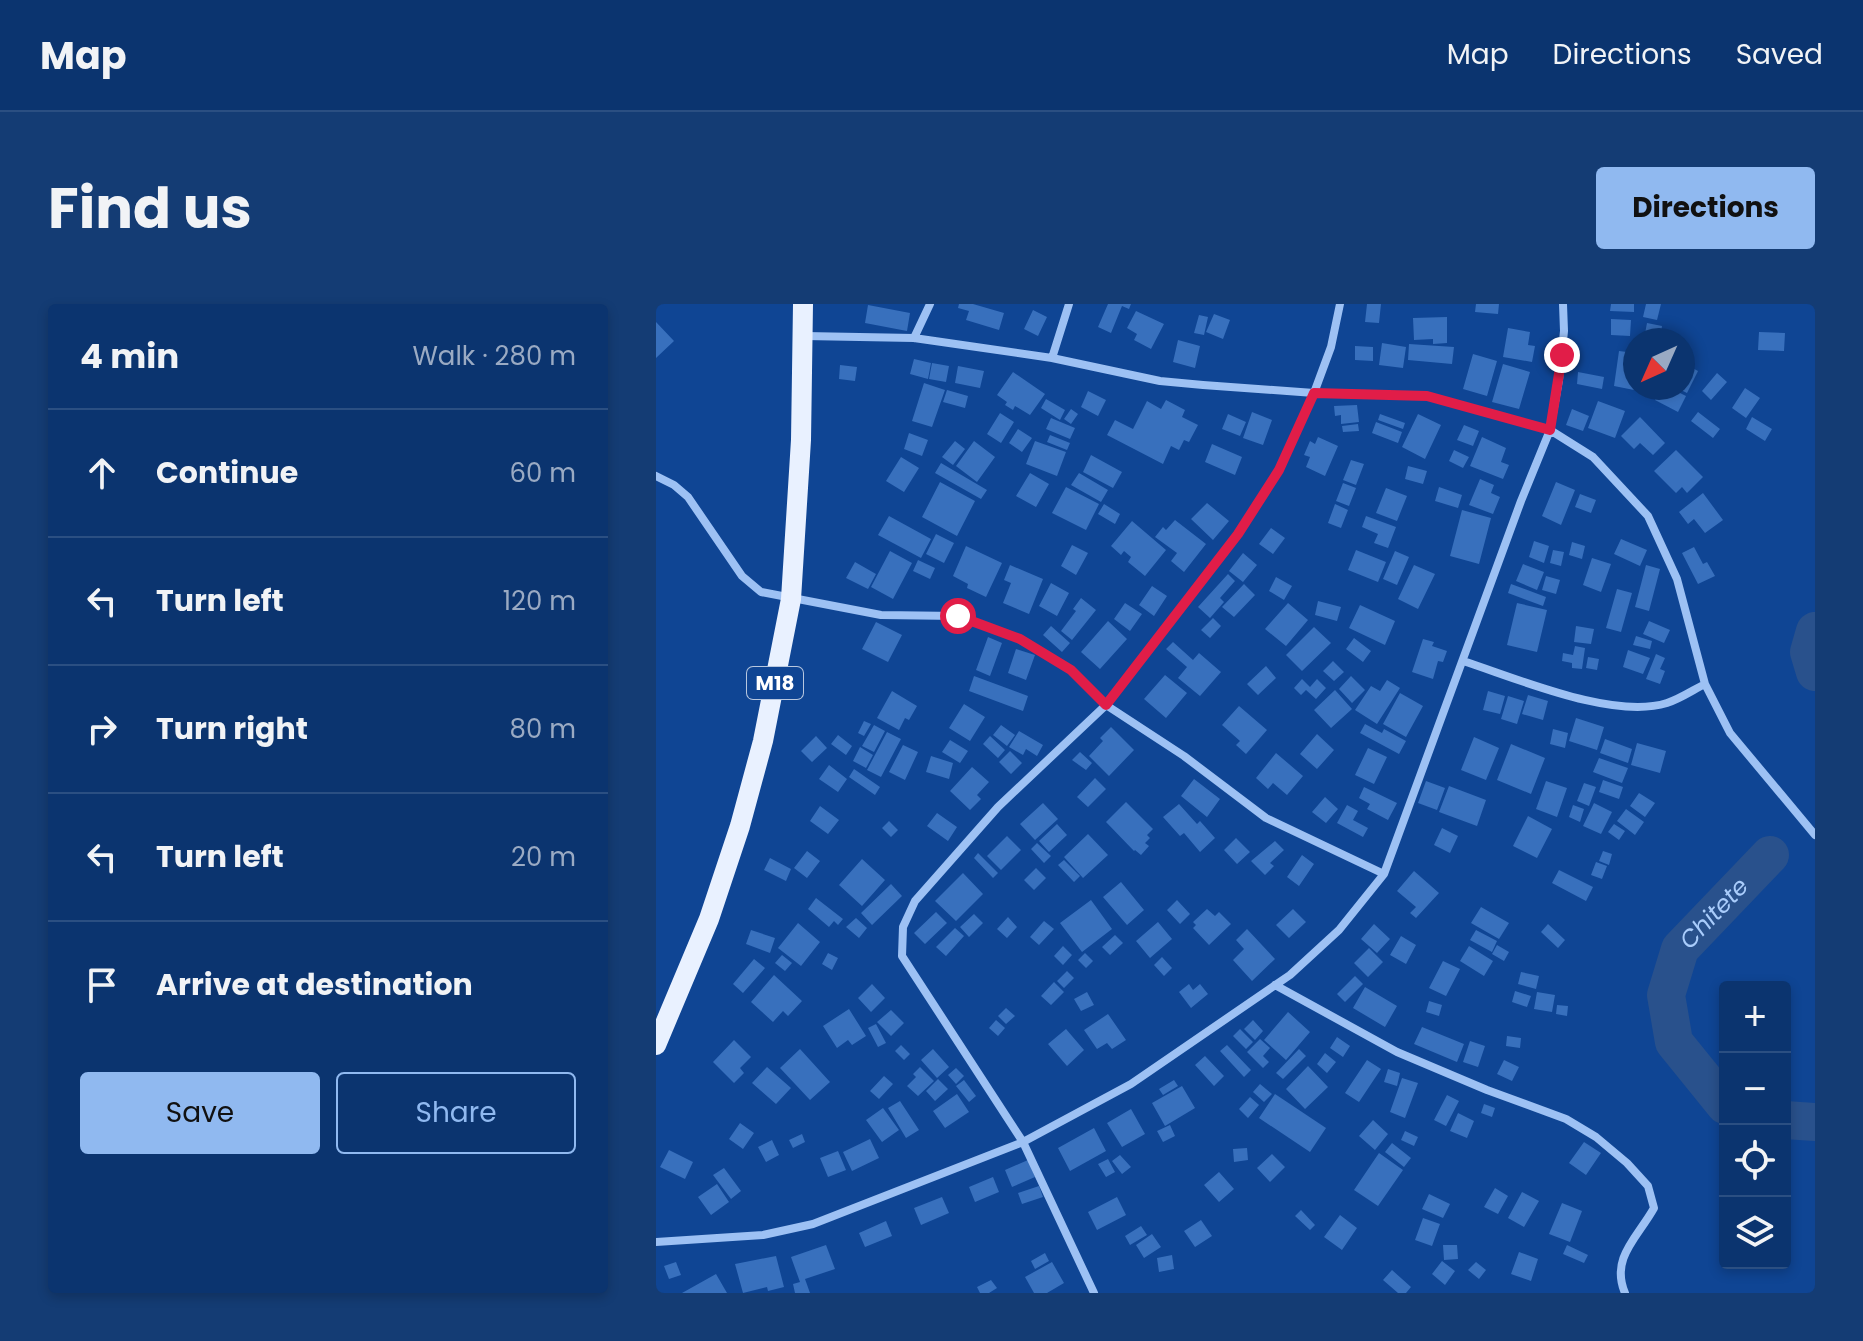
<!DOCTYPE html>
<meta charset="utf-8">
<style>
body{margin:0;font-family:Poppins,sans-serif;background:#143c74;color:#f1f3f6}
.controls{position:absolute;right:24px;bottom:24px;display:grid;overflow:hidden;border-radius:8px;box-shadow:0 4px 12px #0003}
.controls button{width:72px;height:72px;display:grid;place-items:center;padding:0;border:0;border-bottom:2px solid #2b4f82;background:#0b346f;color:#f1f3f6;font:40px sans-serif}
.compass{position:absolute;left:967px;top:24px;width:72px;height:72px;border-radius:50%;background:#0b346f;box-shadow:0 4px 12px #0003;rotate:225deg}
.stop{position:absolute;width:24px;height:24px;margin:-18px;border:6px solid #e11d48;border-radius:50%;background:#fff}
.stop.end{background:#e11d48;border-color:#fff;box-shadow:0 2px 8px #0008}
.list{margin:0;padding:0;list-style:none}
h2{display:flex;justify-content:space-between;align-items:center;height:104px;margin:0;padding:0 32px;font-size:34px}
h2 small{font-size:26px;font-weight:400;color:#9aaac3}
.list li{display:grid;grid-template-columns:52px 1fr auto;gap:24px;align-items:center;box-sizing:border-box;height:128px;padding:0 32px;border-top:2px solid #2b4f82}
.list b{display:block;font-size:30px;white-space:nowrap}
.list em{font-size:26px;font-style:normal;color:#9aaac3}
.actions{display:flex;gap:16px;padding:24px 32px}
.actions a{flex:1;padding:18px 0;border:2px solid #90b9f0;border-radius:8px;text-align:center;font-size:28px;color:#90b9f0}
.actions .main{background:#90b9f0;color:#111}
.icon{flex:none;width:44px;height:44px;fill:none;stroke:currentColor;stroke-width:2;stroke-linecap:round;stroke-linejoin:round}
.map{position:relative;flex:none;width:1159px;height:989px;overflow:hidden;border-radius:8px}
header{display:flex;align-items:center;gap:48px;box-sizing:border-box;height:112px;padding:0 40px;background:#0b346f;border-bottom:2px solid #2b4f82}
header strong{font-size:38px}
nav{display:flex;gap:44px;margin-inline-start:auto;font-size:28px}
.intro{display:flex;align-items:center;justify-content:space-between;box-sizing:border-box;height:192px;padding:0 48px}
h1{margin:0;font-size:56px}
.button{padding:20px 36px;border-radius:8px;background:#90b9f0;color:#111;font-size:28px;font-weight:700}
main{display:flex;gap:48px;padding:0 48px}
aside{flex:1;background:#0b346f;border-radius:8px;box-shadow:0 4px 12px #0003}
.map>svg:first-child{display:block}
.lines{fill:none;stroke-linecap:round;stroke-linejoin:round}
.river{stroke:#29518c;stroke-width:38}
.building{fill:#3870bd}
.minor{stroke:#9dc1f4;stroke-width:8}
.primary{stroke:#e9f1ff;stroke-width:20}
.route{stroke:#e11d48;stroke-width:10}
.labels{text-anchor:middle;stroke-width:6;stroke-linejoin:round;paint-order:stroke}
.shield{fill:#0f4594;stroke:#b7c7df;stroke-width:2}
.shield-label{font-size:20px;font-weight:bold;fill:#fff}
.water-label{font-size:24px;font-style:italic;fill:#a9ccfb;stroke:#0f4594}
</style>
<header>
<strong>Map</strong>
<nav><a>Map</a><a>Directions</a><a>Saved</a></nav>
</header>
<div class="intro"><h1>Find us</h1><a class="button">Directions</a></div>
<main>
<aside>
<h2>4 min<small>Walk · 280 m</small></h2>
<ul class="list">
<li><svg class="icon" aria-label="ahead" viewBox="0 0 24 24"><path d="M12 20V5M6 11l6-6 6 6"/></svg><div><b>Continue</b></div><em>60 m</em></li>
<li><svg class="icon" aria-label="left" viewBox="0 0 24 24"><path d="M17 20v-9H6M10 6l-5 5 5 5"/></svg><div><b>Turn left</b></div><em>120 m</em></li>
<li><svg class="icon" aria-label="right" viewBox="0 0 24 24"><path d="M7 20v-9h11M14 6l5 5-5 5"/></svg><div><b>Turn right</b></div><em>80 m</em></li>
<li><svg class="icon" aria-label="left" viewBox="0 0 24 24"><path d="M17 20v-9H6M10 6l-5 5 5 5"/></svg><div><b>Turn left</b></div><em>20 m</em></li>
<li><svg class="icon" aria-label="arrive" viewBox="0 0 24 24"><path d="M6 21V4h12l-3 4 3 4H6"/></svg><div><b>Arrive at destination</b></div></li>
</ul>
<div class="actions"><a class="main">Save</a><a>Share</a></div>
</aside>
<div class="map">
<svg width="1159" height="989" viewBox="0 0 1159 989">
<rect width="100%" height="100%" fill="#0f4594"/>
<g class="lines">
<g class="river">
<path d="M 1159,327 L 1153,348 L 1159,368"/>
<path id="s1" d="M 1069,801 L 1018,738 L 1010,691 L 1024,645 L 1114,551"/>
<path d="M 1129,816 L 1159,818"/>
</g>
</g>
<path class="building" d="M 303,0 L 317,0 L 348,9 L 343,26 L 310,16 L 313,7 L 302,4 Z
M 452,0 L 475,0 L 473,5 L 466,2 L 455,29 L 442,23 Z
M 711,0 L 725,0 L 723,19 L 709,18 Z
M 820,0 L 843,0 L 842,10 L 819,8 Z
M 955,0 L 978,0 L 978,8 L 954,7 Z
M 990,0 L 1005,0 L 1001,16 L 987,13 Z
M 212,1 L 254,9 L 251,27 L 209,19 Z
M 377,6 L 391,13 L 382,32 L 368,25 Z
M 480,7 L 508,20 L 495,45 L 478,36 L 481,30 L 471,24 Z
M 558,10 L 574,16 L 567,35 L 550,28 Z
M 543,11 L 552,13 L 548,31 L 538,29 Z
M 791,13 L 791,39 L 777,40 L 777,35 L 758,36 L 757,14 Z
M 955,15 L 975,16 L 974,32 L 955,31 Z
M 0,18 L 18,37 L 0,54 Z
M 991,19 L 1006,22 L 1004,36 L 988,35 Z
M 852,24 L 874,28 L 872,41 L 879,42 L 876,58 L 847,53 Z
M 1103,28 L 1129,29 L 1128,47 L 1102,46 Z
M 522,36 L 544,42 L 539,64 L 517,58 Z
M 726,39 L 750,43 L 747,64 L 723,61 Z
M 753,40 L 798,43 L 796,60 L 752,56 Z
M 699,42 L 717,43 L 717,57 L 699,56 Z
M 963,47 L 979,49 L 978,86 L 958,82 Z
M 817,50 L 841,57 L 831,92 L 807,85 Z
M 258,55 L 275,59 L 272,75 L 254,70 Z
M 276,59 L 293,62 L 290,78 L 273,75 Z
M 847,60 L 874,68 L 863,105 L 836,98 Z
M 1029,60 L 1042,67 L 1031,89 L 1021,84 L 1027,84 Z
M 184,61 L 201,63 L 199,77 L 183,75 Z
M 302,62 L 328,67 L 324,84 L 299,79 Z
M 357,68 L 389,90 L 374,111 L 359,102 L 357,106 L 349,101 L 351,98 L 341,91 Z
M 922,68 L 948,73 L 946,85 L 921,80 Z
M 1061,69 L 1071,78 L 1055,96 L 1046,87 Z
M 268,79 L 289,86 L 276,123 L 256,117 Z
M 1004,84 L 1014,84 L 1030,92 L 1022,108 L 999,96 Z
M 1089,84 L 1104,94 L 1090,114 L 1076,104 Z
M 291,86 L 312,92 L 309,104 L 287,98 Z
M 432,87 L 450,96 L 442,112 L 425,103 Z
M 390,95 L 409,106 L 404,116 L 385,104 Z
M 510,96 L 529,106 L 526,113 L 542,121 L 533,138 L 528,136 L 523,146 L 515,142 L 507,160 L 451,131 L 459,116 L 477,125 L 491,97 L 505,105 Z
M 942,97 L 969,107 L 959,134 L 932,124 Z
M 701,101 L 703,118 L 685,120 L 685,111 L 679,112 L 678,102 Z
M 415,105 L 422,110 L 415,120 L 408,115 Z
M 916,105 L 933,112 L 927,127 L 910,121 Z
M 596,108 L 616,116 L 607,141 L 587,134 Z
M 1042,108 L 1064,125 L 1057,134 L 1035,117 Z
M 344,109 L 358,118 L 345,139 L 331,130 Z
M 572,110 L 590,118 L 584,132 L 566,125 Z
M 724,110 L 749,119 L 747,125 L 722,116 Z
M 762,110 L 785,121 L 769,155 L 746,143 Z
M 984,113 L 1009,139 L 997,151 L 984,139 L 978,145 L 965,132 Z
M 1096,113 L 1116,125 L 1109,137 L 1090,125 Z
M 395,114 L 419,124 L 414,135 L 390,125 Z
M 720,118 L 746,128 L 742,139 L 716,129 Z
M 702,120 L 703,127 L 687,128 L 686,122 Z
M 808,121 L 823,127 L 817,142 L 801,136 Z
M 362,125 L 376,134 L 366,148 L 353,139 Z
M 253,129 L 272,136 L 266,152 L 248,145 Z
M 394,131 L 414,139 L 411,146 L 391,138 Z
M 662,133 L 682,142 L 669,172 L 650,163 L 654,153 L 648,151 L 654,137 L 659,140 Z
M 826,133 L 850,144 L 845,158 L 853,161 L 847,175 L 814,162 Z
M 299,137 L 309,145 L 297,161 L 286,153 Z
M 318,137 L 339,153 L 321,178 L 300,162 Z
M 379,137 L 410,148 L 401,172 L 370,160 Z
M 556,140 L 586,153 L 579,171 L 549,158 Z
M 798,146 L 813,153 L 807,164 L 793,157 Z
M 1020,146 L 1047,173 L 1031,189 L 1026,183 L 1020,189 L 998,167 Z
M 435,151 L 466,168 L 457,184 L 427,168 Z
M 245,153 L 263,164 L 248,188 L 230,177 Z
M 695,156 L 708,160 L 700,181 L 687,176 Z
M 285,159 L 331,186 L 325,195 L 279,169 Z
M 752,162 L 771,167 L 767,180 L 749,175 Z
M 374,169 L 393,180 L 380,203 L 360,192 Z
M 423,169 L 452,186 L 445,198 L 415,181 Z
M 824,175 L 838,181 L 835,189 L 844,193 L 837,210 L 813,201 Z
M 284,178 L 319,197 L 301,232 L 266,213 Z
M 900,178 L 919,186 L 905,221 L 886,212 Z
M 687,179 L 700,184 L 693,202 L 680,197 Z
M 410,183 L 443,200 L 430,226 L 396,209 Z
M 783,183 L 806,191 L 802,204 L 779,197 Z
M 730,184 L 751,192 L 741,217 L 720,209 Z
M 1047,189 L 1067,216 L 1049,229 L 1038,215 L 1032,220 L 1023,208 Z
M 924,190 L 940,196 L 935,209 L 919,203 Z
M 551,199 L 573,217 L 557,236 L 535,215 Z
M 448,200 L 464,210 L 459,220 L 442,210 Z
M 679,200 L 692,206 L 685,224 L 672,219 Z
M 806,206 L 835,214 L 823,260 L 794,252 Z
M 233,212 L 275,235 L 265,254 L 222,231 Z
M 710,212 L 740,223 L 732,244 L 718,239 L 722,230 L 706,223 Z
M 519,216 L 550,240 L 528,268 L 515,257 L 521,249 L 499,233 L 507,223 L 510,226 Z
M 476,217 L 510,246 L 489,272 L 472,258 L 475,253 L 468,247 L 465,251 L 455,242 Z
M 615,224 L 629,234 L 617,250 L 603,240 Z
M 280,230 L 298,239 L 288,259 L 270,250 Z
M 965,235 L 991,246 L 984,262 L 958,250 Z
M 878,237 L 893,242 L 888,259 L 873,253 Z
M 916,238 L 929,242 L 926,255 L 913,251 Z
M 416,241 L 432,249 L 420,271 L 405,262 Z
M 310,242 L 346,259 L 330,293 L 311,284 L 312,280 L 297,272 Z
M 1038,243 L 1047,260 L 1051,258 L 1059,272 L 1042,280 L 1026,249 Z
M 700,246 L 730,258 L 722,278 L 692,266 Z
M 897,246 L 908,248 L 905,262 L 894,259 Z
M 234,247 L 256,259 L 237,295 L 215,283 Z
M 739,247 L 753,253 L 741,281 L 727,275 Z
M 587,249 L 601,261 L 587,278 L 573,267 Z
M 936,254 L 955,260 L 945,288 L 927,281 Z
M 262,256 L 279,264 L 274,275 L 257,267 Z
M 199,258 L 220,270 L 212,285 L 190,274 Z
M 867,260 L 888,268 L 881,286 L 860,277 Z
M 354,261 L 387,275 L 373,310 L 347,299 L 355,279 L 348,276 Z
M 758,261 L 779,270 L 762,305 L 742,295 Z
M 990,261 L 1004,265 L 993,307 L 979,303 Z
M 572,270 L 579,277 L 564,294 L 568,298 L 554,314 L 542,303 Z
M 890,272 L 904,276 L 900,290 L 886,286 Z
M 620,273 L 636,282 L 628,296 L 613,287 Z
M 395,279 L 413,289 L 401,312 L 383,302 Z
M 588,280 L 599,291 L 578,313 L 566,303 Z
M 855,280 L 890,293 L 887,302 L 852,289 Z
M 496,282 L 511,292 L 498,312 L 483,301 Z
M 961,285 L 976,289 L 965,328 L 950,324 Z
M 425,294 L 440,306 L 416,336 L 405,327 L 420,307 L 417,305 Z
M 662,297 L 685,303 L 681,317 L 659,311 Z
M 469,299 L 486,310 L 474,327 L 458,315 Z
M 632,299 L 652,316 L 630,342 L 609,325 Z
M 861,299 L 891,306 L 881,348 L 851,341 Z
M 704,301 L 739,317 L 729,341 L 693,324 Z
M 557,314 L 565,322 L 554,334 L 545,326 Z
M 452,317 L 471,335 L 444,365 L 425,348 Z
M 993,317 L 1014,326 L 1008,339 L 987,330 Z
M 220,318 L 246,331 L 232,358 L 206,345 Z
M 395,322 L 414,339 L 406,348 L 387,331 Z
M 920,322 L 938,325 L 935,340 L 918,338 Z
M 658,323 L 675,339 L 646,367 L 630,351 Z
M 980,332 L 996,337 L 994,345 L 977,341 Z
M 332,333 L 346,339 L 334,372 L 320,366 Z
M 698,334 L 715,347 L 707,358 L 690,345 Z
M 767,335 L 778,338 L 776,342 L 791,347 L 787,358 L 782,357 L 777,375 L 756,368 Z
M 517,338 L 537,356 L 543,349 L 565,368 L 544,392 L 522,374 L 531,363 L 510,345 Z
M 919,342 L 929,344 L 926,365 L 916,364 L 916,359 L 906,357 L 907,349 L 917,351 Z
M 360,345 L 379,351 L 370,376 L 352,369 Z
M 972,346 L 994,354 L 987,370 L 967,363 Z
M 1000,350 L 1009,354 L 1004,365 L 1009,367 L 1004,380 L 990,375 Z
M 932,353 L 943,355 L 941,366 L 930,364 Z
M 677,357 L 688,368 L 678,377 L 667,367 Z
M 610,362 L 620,374 L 602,391 L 591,380 Z
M 509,371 L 531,389 L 510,414 L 488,395 Z
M 318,372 L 372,392 L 367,407 L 313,387 Z
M 695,372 L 709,386 L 696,399 L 683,385 Z
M 646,375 L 654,383 L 661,375 L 670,384 L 660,395 L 650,386 L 645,391 L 638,384 Z
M 731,376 L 744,384 L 721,420 L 699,406 L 715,382 L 724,387 Z
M 679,386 L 696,405 L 675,424 L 658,406 Z
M 236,387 L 261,402 L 253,416 L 249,414 L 243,426 L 221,414 Z
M 832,387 L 849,392 L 844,410 L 827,406 Z
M 744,389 L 767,402 L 750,433 L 727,420 Z
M 872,391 L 892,397 L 887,416 L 866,410 Z
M 852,392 L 868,397 L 861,420 L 845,415 Z
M 308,400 L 329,413 L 314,437 L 293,424 Z
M 583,402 L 611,426 L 590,450 L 580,441 L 584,437 L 566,421 Z
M 920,414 L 948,423 L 941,446 L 913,437 Z
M 208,417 L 215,420 L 208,432 L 202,429 Z
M 709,420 L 726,429 L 728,425 L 750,437 L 743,450 L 704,429 Z
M 218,421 L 229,427 L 218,448 L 206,442 Z
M 345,421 L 359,431 L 351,442 L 337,431 Z
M 455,423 L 478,446 L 453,472 L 433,452 L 447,437 L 444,434 Z
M 897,425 L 912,429 L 909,444 L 894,440 Z
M 363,427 L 387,441 L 381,452 L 370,445 L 367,451 L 353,443 Z
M 231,428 L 245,435 L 225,473 L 211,466 Z
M 661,430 L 678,446 L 661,465 L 644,450 Z
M 182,431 L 196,442 L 190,451 L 175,440 Z
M 160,432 L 171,444 L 156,458 L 145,447 Z
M 334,432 L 349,446 L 342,454 L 327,440 Z
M 818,433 L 843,444 L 830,476 L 805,466 Z
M 949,435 L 976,445 L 972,459 L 944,449 Z
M 294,436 L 312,447 L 304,459 L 286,448 Z
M 981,439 L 1010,447 L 1004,469 L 975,461 Z
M 855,440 L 889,454 L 875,490 L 841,476 Z
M 247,441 L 262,448 L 249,476 L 233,468 Z
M 204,443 L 217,451 L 210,464 L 197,457 Z
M 712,444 L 731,453 L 718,480 L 699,471 Z
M 354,447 L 366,459 L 355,470 L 343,458 Z
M 424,448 L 436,459 L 430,466 L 416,456 Z
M 620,449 L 647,472 L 631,491 L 617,479 L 612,485 L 600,474 Z
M 275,452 L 297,459 L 293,475 L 270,468 Z
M 943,454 L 972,464 L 966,479 L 937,468 Z
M 173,461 L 191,475 L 182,488 L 163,475 Z
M 316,463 L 333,478 L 321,491 L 325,495 L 314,506 L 294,487 Z
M 198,465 L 224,483 L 219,491 L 193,473 Z
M 439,474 L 450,485 L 432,503 L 421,493 Z
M 538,475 L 564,495 L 551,513 L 525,492 Z
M 947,476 L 967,483 L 963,495 L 943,488 Z
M 770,477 L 789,484 L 781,506 L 762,499 Z
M 890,477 L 911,484 L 901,513 L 880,505 Z
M 928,479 L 940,483 L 933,502 L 921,497 Z
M 793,482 L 830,496 L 821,522 L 783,508 Z
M 708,483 L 741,499 L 732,516 L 711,505 L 714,500 L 703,494 Z
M 983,489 L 999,499 L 989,513 L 974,502 Z
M 669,493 L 682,505 L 670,519 L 656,508 Z
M 470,498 L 497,525 L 491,531 L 494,534 L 489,539 L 493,542 L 485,551 L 479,546 L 478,547 L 450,518 Z
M 387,499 L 402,515 L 379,536 L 364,520 Z
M 938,499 L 956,508 L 945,530 L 927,522 Z
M 523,500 L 541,520 L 544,517 L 559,534 L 544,548 L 528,529 L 524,532 L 507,513 Z
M 691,501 L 702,507 L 697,516 L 712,524 L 707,533 L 681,519 Z
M 917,501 L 928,505 L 924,518 L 913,513 Z
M 164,502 L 183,516 L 172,530 L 154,517 Z
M 970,505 L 988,518 L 979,531 L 961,517 Z
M 281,509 L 301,523 L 292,537 L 271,522 Z
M 872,512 L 896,525 L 881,554 L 857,542 Z
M 233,517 L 242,526 L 235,533 L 226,524 Z
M 401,520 L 411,531 L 393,548 L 383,537 Z
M 958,520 L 969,527 L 963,536 L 952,528 Z
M 786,524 L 802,532 L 794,549 L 778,541 Z
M 432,530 L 452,551 L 427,574 L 408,553 Z
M 351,532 L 365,546 L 345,566 L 331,552 Z
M 580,534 L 594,548 L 581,560 L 568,546 Z
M 619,537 L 628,546 L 614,559 L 618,562 L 609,571 L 595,557 Z
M 381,539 L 395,552 L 388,559 L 375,545 Z
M 151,547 L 164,557 L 151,574 L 138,564 Z
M 947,547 L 956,550 L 953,561 L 943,557 Z
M 322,549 L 342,569 L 337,574 L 318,554 Z
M 646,551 L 658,560 L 643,582 L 631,573 Z
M 114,554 L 135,565 L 130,577 L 108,566 Z
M 206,555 L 229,576 L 206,602 L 183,581 Z
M 408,556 L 424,572 L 418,578 L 402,561 Z
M 940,558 L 951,562 L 946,575 L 935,571 Z
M 380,564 L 390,574 L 378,586 L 368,576 Z
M 903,566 L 937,583 L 930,597 L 896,579 Z
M 758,567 L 783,589 L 760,614 L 754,609 L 760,603 L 741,587 Z
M 307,569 L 327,590 L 300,617 L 279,597 Z
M 465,578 L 488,606 L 471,621 L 447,593 Z
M 235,580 L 246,592 L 216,621 L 205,609 Z
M 160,594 L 187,615 L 182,621 L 178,617 L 173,623 L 152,605 Z
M 435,596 L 456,625 L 426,648 L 404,619 Z
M 521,596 L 534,610 L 524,620 L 511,606 Z
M 825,603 L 853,619 L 843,635 L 815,619 Z
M 551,605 L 559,612 L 563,608 L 575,620 L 553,641 L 537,624 L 540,621 L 537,618 Z
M 637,605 L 650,618 L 633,634 L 620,621 Z
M 280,608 L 291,619 L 269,640 L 258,629 Z
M 318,610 L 327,619 L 313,633 L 304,623 Z
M 352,613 L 361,623 L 351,634 L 341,625 Z
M 200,614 L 211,624 L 203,634 L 190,623 Z
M 388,617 L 398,625 L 383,641 L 374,633 Z
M 502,618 L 516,635 L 494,654 L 480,637 Z
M 142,619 L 164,638 L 145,662 L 122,644 Z
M 718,620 L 734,635 L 721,649 L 705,635 Z
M 892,620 L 909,636 L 902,644 L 885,628 Z
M 299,624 L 308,632 L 290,652 L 280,643 Z
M 591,625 L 619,655 L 596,677 L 577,656 L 588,645 L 580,636 Z
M 95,626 L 119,634 L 114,649 L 90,640 Z
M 820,626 L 841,637 L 836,648 L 814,636 Z
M 459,631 L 467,639 L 454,651 L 446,643 Z
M 745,632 L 760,641 L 750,660 L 734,651 Z
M 841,641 L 853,648 L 848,657 L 836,650 Z
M 407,642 L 416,651 L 407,661 L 398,652 Z
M 813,642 L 837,657 L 828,672 L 804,657 Z
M 713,644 L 727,658 L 712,673 L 698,659 Z
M 172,649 L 182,654 L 176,666 L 166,660 Z
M 429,649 L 437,657 L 430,664 L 422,656 Z
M 126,651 L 136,659 L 129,667 L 119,659 Z
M 506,653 L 516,664 L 508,672 L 498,661 Z
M 98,655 L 109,664 L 87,689 L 77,680 Z
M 787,657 L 804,665 L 790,692 L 773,684 Z
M 411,667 L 418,674 L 408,684 L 401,677 Z
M 865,668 L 883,672 L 880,685 L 862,680 Z
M 118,671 L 146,697 L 132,712 L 127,707 L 117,718 L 95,698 Z
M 699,672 L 707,680 L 689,698 L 681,690 Z
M 398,678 L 408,688 L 395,701 L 385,692 Z
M 216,680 L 229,694 L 215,708 L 202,694 Z
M 533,680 L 537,686 L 544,680 L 552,690 L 535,704 L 523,688 Z
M 709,683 L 741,702 L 729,723 L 697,704 Z
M 859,687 L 875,692 L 871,703 L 856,698 Z
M 431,688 L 438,701 L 425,707 L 418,695 Z
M 881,688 L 899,691 L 896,708 L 878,705 Z
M 773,697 L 786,701 L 783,712 L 770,708 Z
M 901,701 L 912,702 L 911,712 L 900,710 Z
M 350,704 L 359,712 L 350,720 L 342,712 Z
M 193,705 L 210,732 L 196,741 L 192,736 L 181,744 L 167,722 Z
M 235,706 L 248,719 L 235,732 L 221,718 Z
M 632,708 L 654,728 L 630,756 L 608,736 Z
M 452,710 L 470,736 L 456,745 L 451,739 L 441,745 L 428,726 Z
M 340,716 L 349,724 L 342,732 L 333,724 Z
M 597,716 L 607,727 L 599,736 L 588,725 Z
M 220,720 L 230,739 L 222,743 L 212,724 Z
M 766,723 L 808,740 L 801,758 L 758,740 Z
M 410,725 L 428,746 L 411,762 L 392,740 Z
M 584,725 L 597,738 L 590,745 L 577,732 Z
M 851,732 L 865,734 L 864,744 L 850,742 Z
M 681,733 L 694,742 L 687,753 L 674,744 Z
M 604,735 L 614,744 L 607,752 L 613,758 L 607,764 L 591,748 Z
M 78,736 L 95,753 L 84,764 L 88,769 L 78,779 L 57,758 Z
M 814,737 L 829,742 L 822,763 L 807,758 Z
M 245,741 L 254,750 L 248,756 L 239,747 Z
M 571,741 L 595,766 L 588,773 L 564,747 Z
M 144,745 L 174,778 L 154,796 L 124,764 Z
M 277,745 L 293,763 L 281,774 L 265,756 Z
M 643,745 L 650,752 L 627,775 L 620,769 Z
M 669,749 L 680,758 L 671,769 L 661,760 Z
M 549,752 L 568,772 L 558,782 L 539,761 Z
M 711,756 L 725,765 L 703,798 L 689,789 Z
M 848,756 L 863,763 L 856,777 L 841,770 Z
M 652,762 L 672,783 L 649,805 L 630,785 Z
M 111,763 L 135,784 L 120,800 L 96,779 Z
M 264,763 L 278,777 L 262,792 L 251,782 L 260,773 L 257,770 Z
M 300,764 L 308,772 L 300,780 L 292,771 Z
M 732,765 L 744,769 L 741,782 L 728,778 Z
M 228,772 L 237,780 L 223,795 L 214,787 Z
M 746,774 L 762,779 L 749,814 L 734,808 Z
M 282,775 L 292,785 L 279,797 L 270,787 Z
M 308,776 L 320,792 L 313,798 L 300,782 Z
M 518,776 L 522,782 L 507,791 L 503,785 Z
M 604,780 L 616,790 L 608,798 L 597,788 Z
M 526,782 L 539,804 L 509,822 L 496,799 Z
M 301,790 L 313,808 L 289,824 L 277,807 Z
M 619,790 L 670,824 L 654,848 L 603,814 Z
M 791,791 L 803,797 L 790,822 L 778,816 Z
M 594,793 L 603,801 L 592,814 L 583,805 Z
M 244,797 L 263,826 L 250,834 L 232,804 Z
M 828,800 L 839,804 L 836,813 L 825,809 Z
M 227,804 L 243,826 L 226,838 L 210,816 Z
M 475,805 L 489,830 L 466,843 L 451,819 Z
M 802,809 L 818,817 L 811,834 L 794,827 Z
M 717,816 L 732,830 L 719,846 L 703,832 Z
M 84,819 L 98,829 L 87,845 L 73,835 Z
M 514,821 L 519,832 L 507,838 L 501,827 Z
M 438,824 L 450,847 L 414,867 L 402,844 Z
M 749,827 L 762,833 L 758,842 L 745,836 Z
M 146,830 L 149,838 L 137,844 L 133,836 Z
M 214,835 L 223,854 L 196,867 L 187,848 Z
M 116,836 L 123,851 L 110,858 L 102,843 Z
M 928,838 L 945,849 L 930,871 L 913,859 Z
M 736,839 L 755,854 L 748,863 L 729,848 Z
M 591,844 L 592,856 L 578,858 L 577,845 Z
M 13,846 L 37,858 L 29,875 L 4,863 Z
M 182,847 L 190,866 L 172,873 L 164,854 Z
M 723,849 L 747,866 L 722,902 L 698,886 Z
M 616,850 L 629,863 L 614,878 L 601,864 Z
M 464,851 L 475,863 L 466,870 L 456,857 Z
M 452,855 L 459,868 L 450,873 L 442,860 Z
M 372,856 L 379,873 L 356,883 L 349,866 Z
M 68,864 L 85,887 L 75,895 L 57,871 Z
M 563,868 L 578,885 L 563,898 L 548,881 Z
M 337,873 L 343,888 L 319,898 L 313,883 Z
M 61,880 L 73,898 L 55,911 L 42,893 Z
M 383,882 L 387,893 L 366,900 L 362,889 Z
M 839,884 L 852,892 L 842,910 L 828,903 Z
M 866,888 L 883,897 L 868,923 L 852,914 Z
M 773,890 L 794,900 L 787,914 L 766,905 Z
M 286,893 L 293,909 L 265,921 L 258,904 Z
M 461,893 L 470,911 L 441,926 L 432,908 Z
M 906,899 L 926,907 L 914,938 L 893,930 Z
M 645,906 L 659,921 L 654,926 L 639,912 Z
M 684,911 L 701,924 L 686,946 L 668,933 Z
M 767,914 L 784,920 L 776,942 L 759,936 Z
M 545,916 L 556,932 L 539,943 L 528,927 Z
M 230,917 L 236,932 L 209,943 L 203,929 Z
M 485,922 L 491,931 L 474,941 L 469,932 Z
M 496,930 L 505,943 L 488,954 L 480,941 Z
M 170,941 L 179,965 L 149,975 L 154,989 L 139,989 L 137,980 L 144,978 L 135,953 Z
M 787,941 L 801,941 L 802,955 L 788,956 Z
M 911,941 L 932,951 L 928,959 L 907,950 Z
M 863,948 L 882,955 L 875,977 L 855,970 Z
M 389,949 L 393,957 L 379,965 L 375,957 Z
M 516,951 L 518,965 L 503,968 L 501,954 Z
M 120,952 L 128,983 L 112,987 L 111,983 L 87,989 L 79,960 Z
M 786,957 L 799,967 L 789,981 L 776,970 Z
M 20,958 L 25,971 L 13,975 L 8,962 Z
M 396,958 L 408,979 L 391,989 L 378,989 L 369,973 Z
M 820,958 L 830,966 L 823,975 L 812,966 Z
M 736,966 L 755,983 L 750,989 L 742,989 L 727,976 Z
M 60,970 L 71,989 L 26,989 Z
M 335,976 L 341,984 L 333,989 L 324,989 L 321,983 Z"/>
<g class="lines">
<path class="minor" d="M 149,32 L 258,34 L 396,54 L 504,77 L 547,81 L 658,89 L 771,92 L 894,126 L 937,153 L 992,212 L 1021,275 L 1049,380 L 1074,429 L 1159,531
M 258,34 L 274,0
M 396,54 L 413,0
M 0,172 L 18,181 L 32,193 L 86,272 L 105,288 L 225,311 L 302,312 L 364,335 L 415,366 L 450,401 L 528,452 L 610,514 L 728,570
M 807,357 C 860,374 957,416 1011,399 C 1024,395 1037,386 1049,380
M 619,681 L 741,748 L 831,786 L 910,815 L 940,833 L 971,859 L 992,882 L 998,904 C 982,933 954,954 969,989
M 0,938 L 107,931 L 157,920 L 367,838 L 475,780 L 634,671 L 683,626 L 728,570 L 865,197 L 894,126 L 903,76 L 908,27 L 907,0
M 438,989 L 367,838 L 246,652 L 247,623 L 259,597 L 342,503 L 450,401 L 582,230 L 623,166 L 658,89 L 675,43 L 684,0"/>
<path class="primary" d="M 0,741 L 53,615 L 84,522 L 107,437 L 135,295 L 145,136 L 147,0"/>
</g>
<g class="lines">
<path class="route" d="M 302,312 L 364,335 L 415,366 L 450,401 L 582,230 L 623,166 L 658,89 L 771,92 L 894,126 L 906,51"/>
</g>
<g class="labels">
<rect class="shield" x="91" y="363" width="56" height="32" rx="6"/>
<g class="shield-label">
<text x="119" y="386">M18</text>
</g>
<g class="water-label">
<text dy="8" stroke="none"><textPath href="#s1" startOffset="226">Chitete</textPath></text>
</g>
</g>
</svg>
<div class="controls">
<button>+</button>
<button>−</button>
<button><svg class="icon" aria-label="locate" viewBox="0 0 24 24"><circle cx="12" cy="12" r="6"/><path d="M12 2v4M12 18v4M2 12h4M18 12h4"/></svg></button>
<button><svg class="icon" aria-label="layers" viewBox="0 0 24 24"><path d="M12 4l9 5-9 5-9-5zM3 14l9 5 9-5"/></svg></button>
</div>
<svg class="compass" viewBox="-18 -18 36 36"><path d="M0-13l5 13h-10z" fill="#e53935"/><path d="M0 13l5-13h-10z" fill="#9aaac3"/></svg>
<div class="stop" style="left:302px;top:312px"></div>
<div class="stop end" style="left:906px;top:51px"></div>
</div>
</main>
